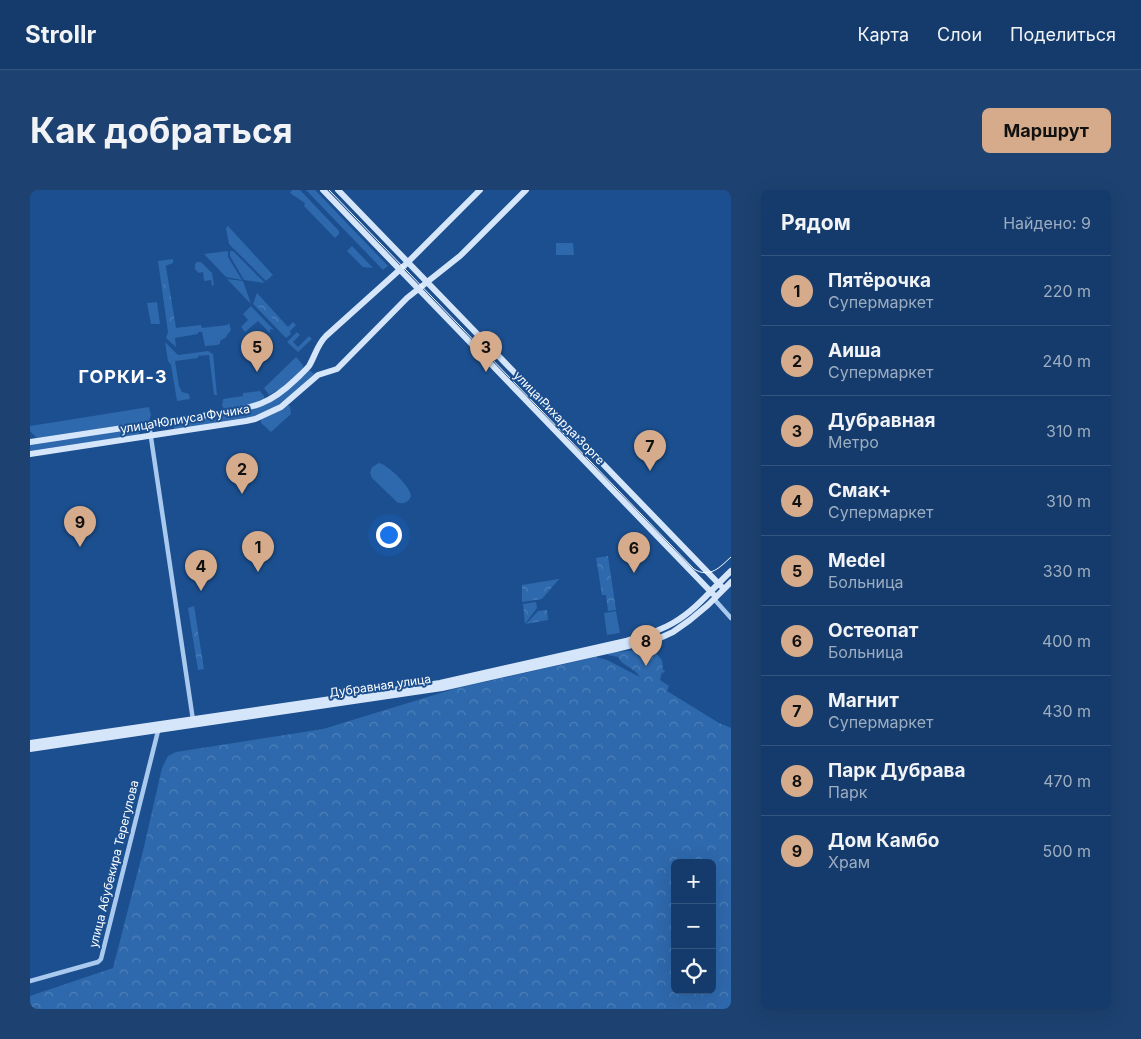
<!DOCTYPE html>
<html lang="ru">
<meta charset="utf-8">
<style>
body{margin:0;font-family:Inter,sans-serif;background:#1d4271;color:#f1f3f6}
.controls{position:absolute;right:15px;bottom:15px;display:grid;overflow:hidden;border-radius:8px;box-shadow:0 5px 20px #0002}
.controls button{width:45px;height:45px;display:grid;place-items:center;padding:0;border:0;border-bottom:1px solid #33557e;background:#143b6b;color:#f1f3f6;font:25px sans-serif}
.you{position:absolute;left:358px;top:344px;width:18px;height:18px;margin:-12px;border:4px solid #fff;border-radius:50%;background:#1a73e8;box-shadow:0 0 0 8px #1a73e833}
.badge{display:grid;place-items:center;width:32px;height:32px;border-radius:50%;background:#d6ab8b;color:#111;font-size:16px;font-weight:700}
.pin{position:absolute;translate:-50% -41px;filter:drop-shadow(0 1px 2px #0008)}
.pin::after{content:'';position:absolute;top:26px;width:18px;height:15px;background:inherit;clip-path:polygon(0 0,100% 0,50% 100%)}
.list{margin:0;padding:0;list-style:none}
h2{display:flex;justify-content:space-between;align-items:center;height:65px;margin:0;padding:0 20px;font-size:21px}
h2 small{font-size:16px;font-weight:400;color:#9dadc1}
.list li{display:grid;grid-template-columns:32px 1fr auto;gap:15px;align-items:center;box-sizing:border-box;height:70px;padding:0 20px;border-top:1px solid #33557e}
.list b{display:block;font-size:19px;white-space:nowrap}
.list p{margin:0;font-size:16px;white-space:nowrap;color:#9dadc1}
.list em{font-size:16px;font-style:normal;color:#9dadc1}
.icon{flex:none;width:28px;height:28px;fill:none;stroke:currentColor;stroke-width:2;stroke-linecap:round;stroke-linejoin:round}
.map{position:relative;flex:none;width:701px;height:819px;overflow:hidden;border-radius:8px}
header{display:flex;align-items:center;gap:30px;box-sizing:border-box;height:70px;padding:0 25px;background:#143b6b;border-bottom:1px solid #33557e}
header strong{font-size:24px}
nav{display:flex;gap:28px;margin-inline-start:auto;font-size:18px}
.intro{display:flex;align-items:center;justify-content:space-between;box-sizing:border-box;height:120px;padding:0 30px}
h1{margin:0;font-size:35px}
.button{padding:12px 22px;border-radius:8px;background:#d6ab8b;color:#111;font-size:18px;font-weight:700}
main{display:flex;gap:30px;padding:0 30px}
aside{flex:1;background:#143b6b;border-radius:8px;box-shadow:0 5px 20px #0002}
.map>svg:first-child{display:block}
.grass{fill:#2e69ad}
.forest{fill:url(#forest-crowns);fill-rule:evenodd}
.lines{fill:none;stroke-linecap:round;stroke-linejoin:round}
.street{stroke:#a9c9ee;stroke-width:4.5}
.secondary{stroke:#d6e6fa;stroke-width:6}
.tram{stroke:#fff;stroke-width:1}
.labels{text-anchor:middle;stroke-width:4;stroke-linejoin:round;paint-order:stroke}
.street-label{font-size:12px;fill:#fff;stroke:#1b4f8f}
.district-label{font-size:18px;font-weight:bold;letter-spacing:1px;fill:#fff;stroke:#1b4f8f}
</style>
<header>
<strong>Strollr</strong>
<nav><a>Карта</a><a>Слои</a><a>Поделиться</a></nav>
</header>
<div class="intro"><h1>Как добраться</h1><a class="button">Маршрут</a></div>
<main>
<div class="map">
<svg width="701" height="819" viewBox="0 0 701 819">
<defs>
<pattern id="forest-crowns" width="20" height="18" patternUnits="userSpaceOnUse" patternTransform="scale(1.25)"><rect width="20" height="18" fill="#2e69ad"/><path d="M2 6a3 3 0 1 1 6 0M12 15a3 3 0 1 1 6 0" fill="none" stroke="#4d80b9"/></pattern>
</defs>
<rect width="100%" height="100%" fill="#1b4f8f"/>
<path class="grass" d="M 262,0 L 270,0 L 309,41 L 309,44 L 305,48 L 274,16 L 275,13 L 260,3 Z
M 276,0 L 285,0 L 358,76 L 353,80 Z
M 198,36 L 243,85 L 236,91 L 199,54 L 196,38 Z
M 526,53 L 543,53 L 544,65 L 526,65 Z
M 322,56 L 343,78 L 333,77 L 317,61 Z
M 198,61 L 198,67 L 212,90 L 196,87 L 174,64 Z
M 200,61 L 203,61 L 235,93 L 214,90 L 200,66 Z
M 143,69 L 143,73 L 135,76 L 145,138 L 171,135 L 172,138 L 197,135 L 199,133 L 201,140 L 195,148 L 190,151 L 190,154 L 187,155 L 175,156 L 172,142 L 168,142 L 168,144 L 145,148 L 146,157 L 136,148 L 138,142 L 128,71 Z
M 167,72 L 171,72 L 182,83 L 184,95 L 182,96 L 181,90 L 174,91 L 173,82 L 169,83 L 165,79 L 165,74 Z
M 197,89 L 213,91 L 221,114 Z
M 227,103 L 258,137 L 263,132 L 266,135 L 260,141 L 261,144 L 256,148 L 223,114 Z
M 127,112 L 130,134 L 121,134 L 117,113 Z
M 221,116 L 244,140 L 240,139 L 240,143 L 228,131 L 215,142 L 211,137 L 218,130 L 213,124 Z
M 267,142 L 270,145 L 263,152 L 268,157 L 279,146 L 282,149 L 268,162 L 257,152 Z
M 135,152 L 148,165 L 178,161 L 183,164 L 187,205 L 184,205 L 179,165 L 168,166 L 168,168 L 145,171 L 149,196 L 152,202 L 159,204 L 160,209 L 147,211 L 141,175 L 138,171 Z
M 266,167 L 273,175 L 273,179 L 250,199 L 239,205 L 234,198 Z
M 279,180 L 284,184 C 270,197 256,212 239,220 C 210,234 176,235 144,239 L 144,233 L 211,223 L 235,215 Z
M 230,201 L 234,206 L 234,209 L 220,215 L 195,219 L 192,216 L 193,209 L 213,206 L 213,203 Z
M 257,215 L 260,216 L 261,224 L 241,242 L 231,233 L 231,229 Z
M 119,217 L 121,225 L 119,231 L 7,248 L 0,241 L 0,236 Z
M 108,238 L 110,242 L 108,245 L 0,261 L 0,254 Z
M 349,273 C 358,275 381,297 381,306 C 379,312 373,315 367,312 L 342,288 L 340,283 L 342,277 Z
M 586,421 L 590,443 L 577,445 L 574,423 Z"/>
<path class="forest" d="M 134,74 L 136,77 L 146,138 L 142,138 L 140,132 L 132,85 Z
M 228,108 L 253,134 L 255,138 C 248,136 247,133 242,128 C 238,122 231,122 226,114 Z
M 578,366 L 586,420 L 578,421 L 576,405 L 572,405 L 566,368 Z
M 529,389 L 512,409 L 492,412 L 492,395 Z
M 506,412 L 507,418 L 495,434 L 493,414 Z
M 164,416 L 174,479 L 168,480 L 158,418 Z
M 517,420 L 518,430 L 496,434 L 508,421 Z
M 624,454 L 626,456 L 624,461 L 632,470 L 633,480 L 635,481 L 634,483 L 632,482 L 630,490 L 639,496 L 637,501 L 689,533 L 701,538 L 701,819 L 0,819 L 0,806 L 83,778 L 113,661 L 132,578 L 138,566 L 146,562 L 293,539 L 427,498 L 566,467 L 577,470 L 610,487 C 604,477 593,477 588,467 L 578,465 L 577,463 L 608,460 ZM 645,673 L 682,673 L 682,800 L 645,800 Z"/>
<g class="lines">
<path class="street" d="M 119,234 L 163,530
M 684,409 L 701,428
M 0,791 L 68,772 L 71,769 L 128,541"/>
<path class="secondary" d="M 293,0 L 683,404
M 308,0 L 691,396
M 0,252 L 192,223 C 225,217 240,214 265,190 C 269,186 275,181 279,176 C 285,166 287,155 296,146 L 375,75 L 450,0
M 0,264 L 216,231 L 225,229 L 251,217 L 288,185 L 307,179 L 377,108 L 430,66 L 496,0
M 0,553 L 410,493 L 596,451 C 612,446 628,442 643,433 C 666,420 682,399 701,381
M 0,559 L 412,498 L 586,459 L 630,448 L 643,442 L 660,430 L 678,415 L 701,392"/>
<path class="tram" d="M 299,0 L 664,379 C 680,389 690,377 701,367"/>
</g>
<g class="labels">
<g class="street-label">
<text transform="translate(529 228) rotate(46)" y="4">улица Рихарда Зорге</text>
<text transform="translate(155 229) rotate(-9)" y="4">улица Юлиуса Фучика</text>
<text transform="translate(350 496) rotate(-8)" y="4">Дубравная улица</text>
<text transform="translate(84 674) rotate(-76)" y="4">улица Абубекира Терегулова</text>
</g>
<g class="district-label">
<text x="93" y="193">ГОРКИ-3</text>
</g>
</g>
</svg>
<div class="controls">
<button>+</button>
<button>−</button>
<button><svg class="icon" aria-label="locate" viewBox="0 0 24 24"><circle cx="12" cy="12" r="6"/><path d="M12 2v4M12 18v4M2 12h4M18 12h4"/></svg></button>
</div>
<div class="you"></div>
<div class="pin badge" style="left:228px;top:382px">1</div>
<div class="pin badge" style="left:212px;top:304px">2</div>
<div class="pin badge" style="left:456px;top:182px">3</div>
<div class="pin badge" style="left:171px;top:401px">4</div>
<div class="pin badge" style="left:227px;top:182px">5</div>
<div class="pin badge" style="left:604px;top:383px">6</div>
<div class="pin badge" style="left:620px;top:281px">7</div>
<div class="pin badge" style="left:616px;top:476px">8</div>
<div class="pin badge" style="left:50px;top:357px">9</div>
</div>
<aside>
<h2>Рядом<small>Найдено: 9</small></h2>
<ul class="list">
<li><span class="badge">1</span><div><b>Пятёрочка</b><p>Супермаркет</p></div><em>220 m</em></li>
<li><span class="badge">2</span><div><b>Аиша</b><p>Супермаркет</p></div><em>240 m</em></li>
<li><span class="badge">3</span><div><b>Дубравная</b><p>Метро</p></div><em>310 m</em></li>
<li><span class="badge">4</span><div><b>Смак+</b><p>Супермаркет</p></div><em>310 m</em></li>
<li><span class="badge">5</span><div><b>Medel</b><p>Больница</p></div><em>330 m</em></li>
<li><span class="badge">6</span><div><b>Остеопат</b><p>Больница</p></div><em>400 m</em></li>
<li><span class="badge">7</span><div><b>Магнит</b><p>Супермаркет</p></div><em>430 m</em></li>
<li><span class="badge">8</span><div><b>Парк Дубрава</b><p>Парк</p></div><em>470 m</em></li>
<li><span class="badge">9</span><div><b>Дом Камбо</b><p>Храм</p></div><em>500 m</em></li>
</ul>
</aside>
</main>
